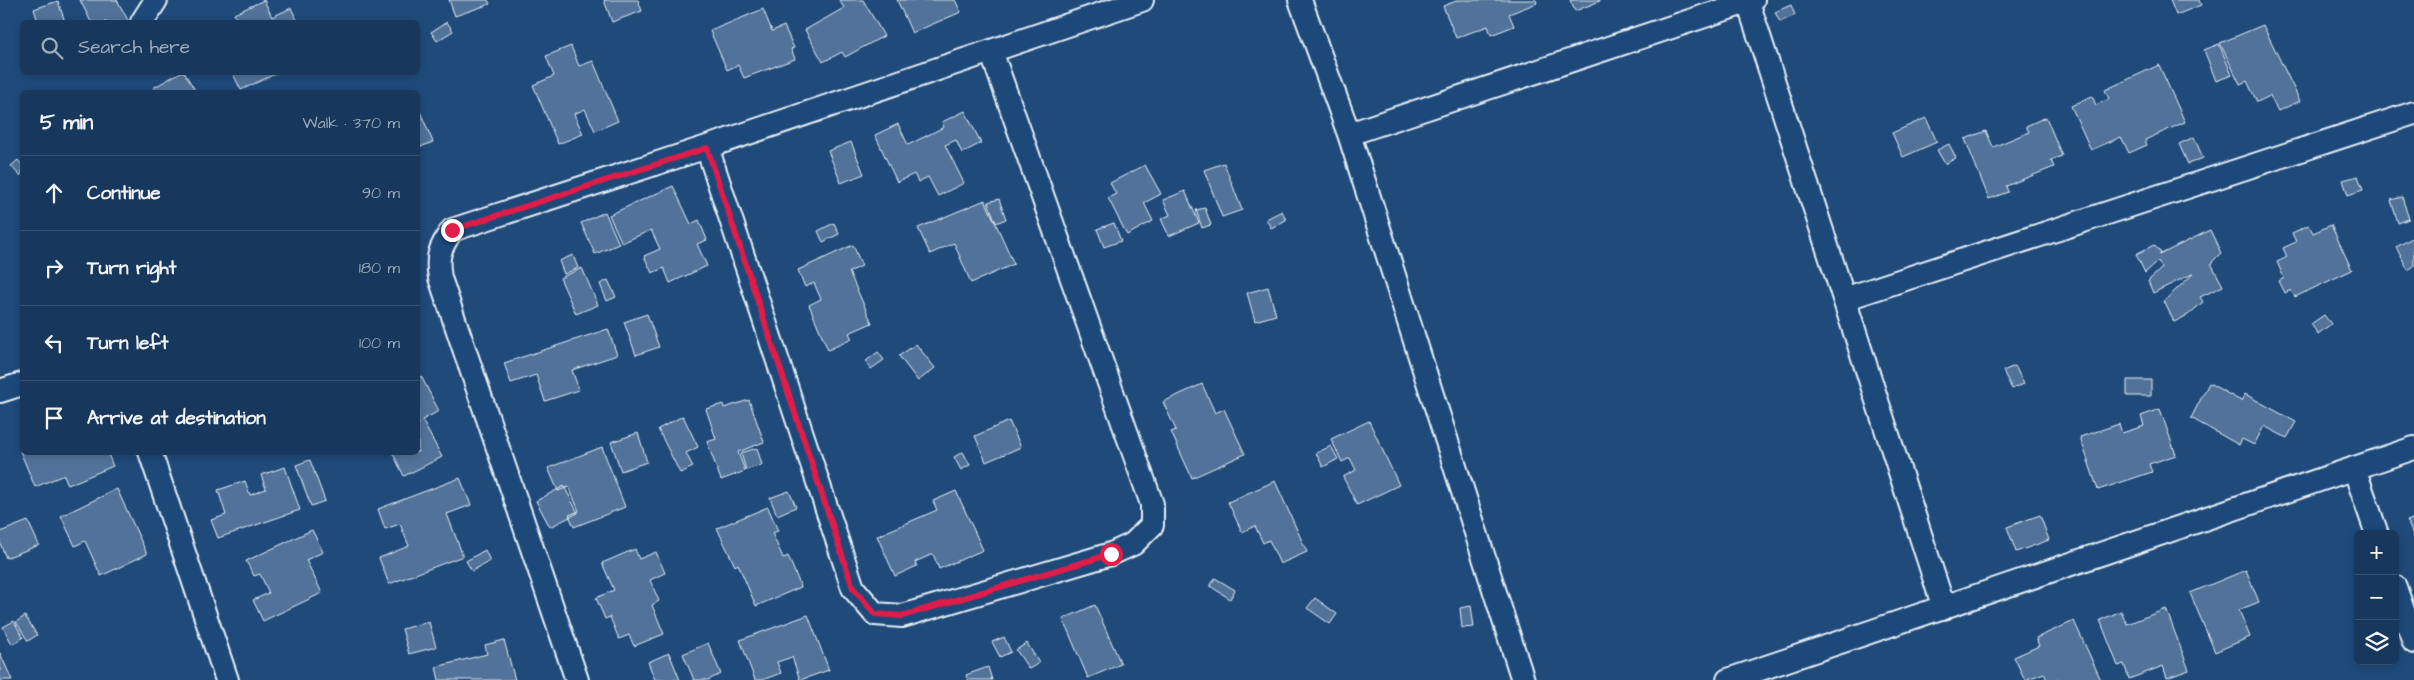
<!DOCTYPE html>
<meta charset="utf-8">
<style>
body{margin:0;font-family:"Architects Daughter",sans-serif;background:#244365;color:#f1f3f6}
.controls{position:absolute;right:15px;bottom:15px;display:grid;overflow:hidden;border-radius:8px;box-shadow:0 2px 8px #0003}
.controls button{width:45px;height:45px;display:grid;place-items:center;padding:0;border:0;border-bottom:1px solid #365272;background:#17385c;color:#f1f3f6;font:25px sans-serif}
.stop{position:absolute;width:15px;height:15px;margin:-11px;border:4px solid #e11d48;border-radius:50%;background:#fff}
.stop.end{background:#e11d48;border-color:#fff;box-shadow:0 1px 5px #0008}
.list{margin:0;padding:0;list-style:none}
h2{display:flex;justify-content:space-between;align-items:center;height:65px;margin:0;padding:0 20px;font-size:21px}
h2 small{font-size:16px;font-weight:400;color:#9eacbb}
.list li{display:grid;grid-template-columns:32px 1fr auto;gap:15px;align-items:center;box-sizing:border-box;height:75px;padding:0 20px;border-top:1px solid #365272}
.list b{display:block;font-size:19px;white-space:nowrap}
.list em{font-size:16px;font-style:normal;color:#9eacbb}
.icon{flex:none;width:28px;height:28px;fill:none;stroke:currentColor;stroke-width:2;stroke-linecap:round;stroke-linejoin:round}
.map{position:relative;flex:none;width:2414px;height:680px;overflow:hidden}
.search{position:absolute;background:#17385c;box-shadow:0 2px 8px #0003;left:20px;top:20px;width:400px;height:55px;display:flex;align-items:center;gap:12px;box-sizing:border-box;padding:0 18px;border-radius:8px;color:#9eacbb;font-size:19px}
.panel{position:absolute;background:#17385c;box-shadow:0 2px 8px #0003;left:20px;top:90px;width:400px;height:365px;border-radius:8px}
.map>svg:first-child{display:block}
.building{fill:#517399;stroke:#e8f1f8}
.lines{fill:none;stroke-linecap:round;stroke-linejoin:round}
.minor-casing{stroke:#e8f1f8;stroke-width:26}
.minor{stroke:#1f4a7a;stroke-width:22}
.route{stroke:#e11d48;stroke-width:6}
</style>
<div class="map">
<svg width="2414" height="680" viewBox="0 0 2414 680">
<rect width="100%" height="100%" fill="#1f4a7a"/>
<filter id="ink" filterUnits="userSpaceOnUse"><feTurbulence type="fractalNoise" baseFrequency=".02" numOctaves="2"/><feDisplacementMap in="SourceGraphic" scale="10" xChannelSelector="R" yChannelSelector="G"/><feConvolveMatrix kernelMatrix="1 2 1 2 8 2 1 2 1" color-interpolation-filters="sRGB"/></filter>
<g filter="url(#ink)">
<path class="building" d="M 80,0 L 117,0 L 129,22 L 91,22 Z
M 264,0 L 272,17 L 291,8 L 298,22 L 238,22 L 234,14 Z
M 449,0 L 488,0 L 490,4 L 455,16 Z
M 604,0 L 638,0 L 642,11 L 612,22 Z
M 839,0 L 863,0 L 884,36 L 845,57 L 842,52 L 823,62 L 805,30 L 844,8 Z
M 897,0 L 955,0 L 961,12 L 912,33 Z
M 1459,0 L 1536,0 L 1537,3 L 1509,14 L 1514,26 L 1491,35 L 1488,26 L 1456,38 L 1443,6 Z
M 1570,0 L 1600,0 L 1600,1 L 1575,11 Z
M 2170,0 L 2199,0 L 2201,5 L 2176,15 Z
M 58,1 L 65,22 L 38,22 L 34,9 Z
M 1791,5 L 1795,15 L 1780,22 L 1775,12 Z
M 763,9 L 772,31 L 784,26 L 794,48 L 791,49 L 795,59 L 744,78 L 738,65 L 727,70 L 710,31 Z
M 447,22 L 453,31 L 437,41 L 431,32 Z
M 2263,25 L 2300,101 L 2278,111 L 2270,96 L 2257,102 L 2247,81 L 2240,84 L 2220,43 Z
M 2219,44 L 2232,75 L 2216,81 L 2204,50 Z
M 571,46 L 579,66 L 593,61 L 618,121 L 595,131 L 585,109 L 574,114 L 583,134 L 558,144 L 533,85 L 554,76 L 546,56 Z
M 2159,65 L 2185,122 L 2145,140 L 2147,145 L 2129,153 L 2121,137 L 2091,150 L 2071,106 L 2092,96 L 2096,105 L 2109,99 L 2105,90 Z
M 181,72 L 184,72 L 196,92 L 155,92 L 153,88 Z
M 232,72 L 279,72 L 241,90 Z
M 418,107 L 433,142 L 418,148 Z
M 965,111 L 981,143 L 962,153 L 956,140 L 945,145 L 964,183 L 938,196 L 928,177 L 918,182 L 914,174 L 897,182 L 875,135 L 898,124 L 908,145 L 944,127 L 942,122 Z
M 2046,117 L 2062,156 L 2051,160 L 2054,167 L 2006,186 L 2008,192 L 1989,199 L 1965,139 L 1986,131 L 1993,147 L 2029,132 L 2026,126 Z
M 1926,118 L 1937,142 L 1903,157 L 1892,133 Z
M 2194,137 L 2203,158 L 2188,164 L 2179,144 Z
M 851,142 L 864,174 L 841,183 L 828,151 Z
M 1949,144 L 1956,158 L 1945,164 L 1937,150 Z
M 18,160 L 22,165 L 22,173 L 20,176 L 11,166 Z
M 1224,163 L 1242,210 L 1222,217 L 1204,170 Z
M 1145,165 L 1161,194 L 1144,203 L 1153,221 L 1127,235 L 1108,198 L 1116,194 L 1110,183 Z
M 2358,176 L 2363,190 L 2348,195 L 2343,180 Z
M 673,186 L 691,224 L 699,220 L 707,240 L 697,244 L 707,266 L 670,283 L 664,268 L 652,273 L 644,256 L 660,249 L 651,230 L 622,243 L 609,215 Z
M 1185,191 L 1199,223 L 1169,236 L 1161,219 L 1170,215 L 1163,200 Z
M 2402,197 L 2409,219 L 2398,223 L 2391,200 Z
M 999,199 L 1006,219 L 996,223 L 988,202 Z
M 985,200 L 1014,264 L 971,283 L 954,243 L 930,254 L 918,228 Z
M 1205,208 L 1211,225 L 1202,228 L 1196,210 Z
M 1282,211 L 1286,220 L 1271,228 L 1266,219 Z
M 605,212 L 619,244 L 595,254 L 581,223 Z
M 834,223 L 839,234 L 823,242 L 818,231 Z
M 1114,223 L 1121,241 L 1104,247 L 1097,229 Z
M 2309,225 L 2313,233 L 2331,225 L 2352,270 L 2295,297 L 2291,290 L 2285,293 L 2279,281 L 2284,278 L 2277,262 L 2287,257 L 2283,248 L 2296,242 L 2292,233 Z
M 2210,230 L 2221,253 L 2211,263 L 2223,286 L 2200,297 L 2203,302 L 2188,315 L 2174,322 L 2164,301 L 2194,273 L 2153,293 L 2148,281 L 2162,268 L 2158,261 L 2145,273 L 2136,254 L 2154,245 L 2161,253 L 2159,255 Z
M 2414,237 L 2414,266 L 2408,270 L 2396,247 Z
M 853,245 L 862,266 L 849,272 L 872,323 L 849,333 L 852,339 L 828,350 L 809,305 L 821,299 L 814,283 L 805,287 L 798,270 Z
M 573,255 L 578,268 L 564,274 L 559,261 Z
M 582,268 L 598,305 L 576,314 L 560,278 Z
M 608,280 L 616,297 L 607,301 L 600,284 Z
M 1268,287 L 1276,315 L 1255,321 L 1247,293 Z
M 647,314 L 659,347 L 636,355 L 624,322 Z
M 2324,315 L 2331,324 L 2318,334 L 2311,324 Z
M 608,329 L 617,355 L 572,370 L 579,390 L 545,401 L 536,375 L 511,383 L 504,363 Z
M 916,344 L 935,368 L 918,381 L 899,356 Z
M 878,352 L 884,360 L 871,369 L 866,361 Z
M 2015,366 L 2024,384 L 2012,389 L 2003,371 Z
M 421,376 L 439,411 L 422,420 L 442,457 L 404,476 L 392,452 L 418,452 L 418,377 Z
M 2127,380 L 2151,380 L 2151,396 L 2127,396 Z
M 2209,383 L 2241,401 L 2245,394 L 2296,422 L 2287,438 L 2264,426 L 2254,445 L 2242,439 L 2239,445 L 2191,418 Z
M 1202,384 L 1215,413 L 1224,409 L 1245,454 L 1192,478 L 1171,432 L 1176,430 L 1163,402 Z
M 749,400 L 764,442 L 738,452 L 745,471 L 721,480 L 707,442 L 716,439 L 706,409 L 723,404 L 724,408 Z
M 2160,409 L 2176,455 L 2149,464 L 2152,472 L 2098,490 L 2080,437 L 2119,424 L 2122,433 L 2144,426 L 2141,416 Z
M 683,416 L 698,447 L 686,453 L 693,467 L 680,473 L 658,429 Z
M 1009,421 L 1021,447 L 986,462 L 975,436 Z
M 1369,421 L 1399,485 L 1357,505 L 1343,477 L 1356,470 L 1350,458 L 1342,462 L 1331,439 Z
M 638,433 L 647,462 L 621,471 L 611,442 Z
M 1331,446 L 1338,459 L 1323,467 L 1316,453 Z
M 602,447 L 625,507 L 574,527 L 569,515 L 579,511 L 569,487 L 558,491 L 548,468 Z
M 757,448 L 762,465 L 746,470 L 741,453 Z
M 22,450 L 22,452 L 107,452 L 113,466 L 68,485 L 64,475 L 35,487 L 20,451 Z
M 963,452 L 970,465 L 961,470 L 954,457 Z
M 310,460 L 325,501 L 311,506 L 296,465 Z
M 285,467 L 300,510 L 218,538 L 211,520 L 226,515 L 218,490 L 245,481 L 250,495 L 266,489 L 261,475 Z
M 460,478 L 471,505 L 447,514 L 463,556 L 389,584 L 379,558 L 409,546 L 400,524 L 385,529 L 378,509 Z
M 1275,481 L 1307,552 L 1280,564 L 1269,540 L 1263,543 L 1255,526 L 1242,532 L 1228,502 Z
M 564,486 L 578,513 L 550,527 L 536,501 Z
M 117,489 L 147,554 L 101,576 L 85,541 L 75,546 L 61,516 Z
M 789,491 L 796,507 L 777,515 L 770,498 Z
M 956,491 L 983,550 L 939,569 L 933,554 L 915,562 L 917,566 L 895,576 L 877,536 L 937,510 L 933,501 Z
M 768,507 L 778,531 L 772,533 L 783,558 L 788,556 L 801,587 L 756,606 L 738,564 L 735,566 L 717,528 Z
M 2040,515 L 2049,540 L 2016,552 L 2007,527 Z
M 2414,518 L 2414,537 L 2407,521 Z
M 28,521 L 39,545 L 6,558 L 0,543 L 0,532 Z
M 312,530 L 323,552 L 306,560 L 322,593 L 263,621 L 253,600 L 269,593 L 260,574 L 254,576 L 246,561 Z
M 635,549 L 639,559 L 656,552 L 665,573 L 650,580 L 659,601 L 652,605 L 664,634 L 634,646 L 629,635 L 619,639 L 610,617 L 605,619 L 596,598 L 614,590 L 602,563 Z
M 485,550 L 490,561 L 472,571 L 466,561 Z
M 2246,570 L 2259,602 L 2239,610 L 2250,637 L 2215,652 L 2190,593 Z
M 1215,578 L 1235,590 L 1230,599 L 1210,586 Z
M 1315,598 L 1337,614 L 1330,624 L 1307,608 Z
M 1095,605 L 1121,664 L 1088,678 L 1063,619 Z
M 1471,606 L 1474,627 L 1462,628 L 1460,608 Z
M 2166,609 L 2189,670 L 2167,678 L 2163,666 L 2129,679 L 2124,664 L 2118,666 L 2100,620 L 2121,611 L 2127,624 Z
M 808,615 L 829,670 L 800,680 L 792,657 L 777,662 L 781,673 L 762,680 L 755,680 L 740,640 Z
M 25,616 L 37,635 L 28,641 L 16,622 Z
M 14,621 L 23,638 L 12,644 L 3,627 Z
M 2074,621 L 2101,680 L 2047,680 L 2044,673 L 2025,680 L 2014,657 L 2039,646 L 2036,638 Z
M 429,622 L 436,647 L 409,654 L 402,629 Z
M 1004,637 L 1011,652 L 1000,657 L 992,642 Z
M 504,640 L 515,680 L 439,680 L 436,667 L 487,654 L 485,645 Z
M 708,643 L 721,674 L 708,680 L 694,680 L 683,654 Z
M 1027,643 L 1039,663 L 1029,669 L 1016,650 Z
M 0,653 L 12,680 L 0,680 Z
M 669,653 L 680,680 L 655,680 L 648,662 Z
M 988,667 L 992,680 L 968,680 L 966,675 Z"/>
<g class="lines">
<g class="minor-casing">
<path id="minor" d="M 1300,0 L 1349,134 L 1523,680
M 1748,2 L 1944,608
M 142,22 L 156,0
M 1349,134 L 1753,0
M 707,147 L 853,588 L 875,614 L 902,616 L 1111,554 L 1133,544 L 1152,525 L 1152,504 L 991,51
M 1844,299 L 2414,113
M 0,391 L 22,384
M 150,452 L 227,680
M 2354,468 L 2377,534
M 2395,587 L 2414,642
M 577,680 L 440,278 C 436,256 440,248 452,230 L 707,147 L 1142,0
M 1728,680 L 2414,448"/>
</g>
<use href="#minor" class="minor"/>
</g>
</g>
<g class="lines" filter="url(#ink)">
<path class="route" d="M 452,230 L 707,148 L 853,588 L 875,614 L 902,616 L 1111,554"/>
</g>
</svg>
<div class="controls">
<button>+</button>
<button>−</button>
<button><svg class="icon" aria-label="layers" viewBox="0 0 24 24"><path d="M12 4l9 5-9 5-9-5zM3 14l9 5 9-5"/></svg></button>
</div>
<div class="stop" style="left:1111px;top:554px"></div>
<div class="stop end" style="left:452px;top:230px"></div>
<div class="search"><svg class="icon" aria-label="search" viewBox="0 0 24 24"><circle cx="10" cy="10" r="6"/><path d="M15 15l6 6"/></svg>Search here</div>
<section class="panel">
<h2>5 min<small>Walk · 370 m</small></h2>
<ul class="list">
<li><svg class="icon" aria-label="ahead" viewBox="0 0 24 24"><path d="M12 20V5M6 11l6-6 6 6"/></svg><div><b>Continue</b></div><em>90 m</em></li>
<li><svg class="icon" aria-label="right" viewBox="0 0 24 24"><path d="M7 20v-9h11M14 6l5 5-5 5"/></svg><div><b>Turn right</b></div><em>180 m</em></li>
<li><svg class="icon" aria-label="left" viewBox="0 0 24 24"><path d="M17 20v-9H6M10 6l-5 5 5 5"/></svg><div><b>Turn left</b></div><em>100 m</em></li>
<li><svg class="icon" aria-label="arrive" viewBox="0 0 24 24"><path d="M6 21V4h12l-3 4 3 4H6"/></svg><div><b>Arrive at destination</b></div></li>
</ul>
</section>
</div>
